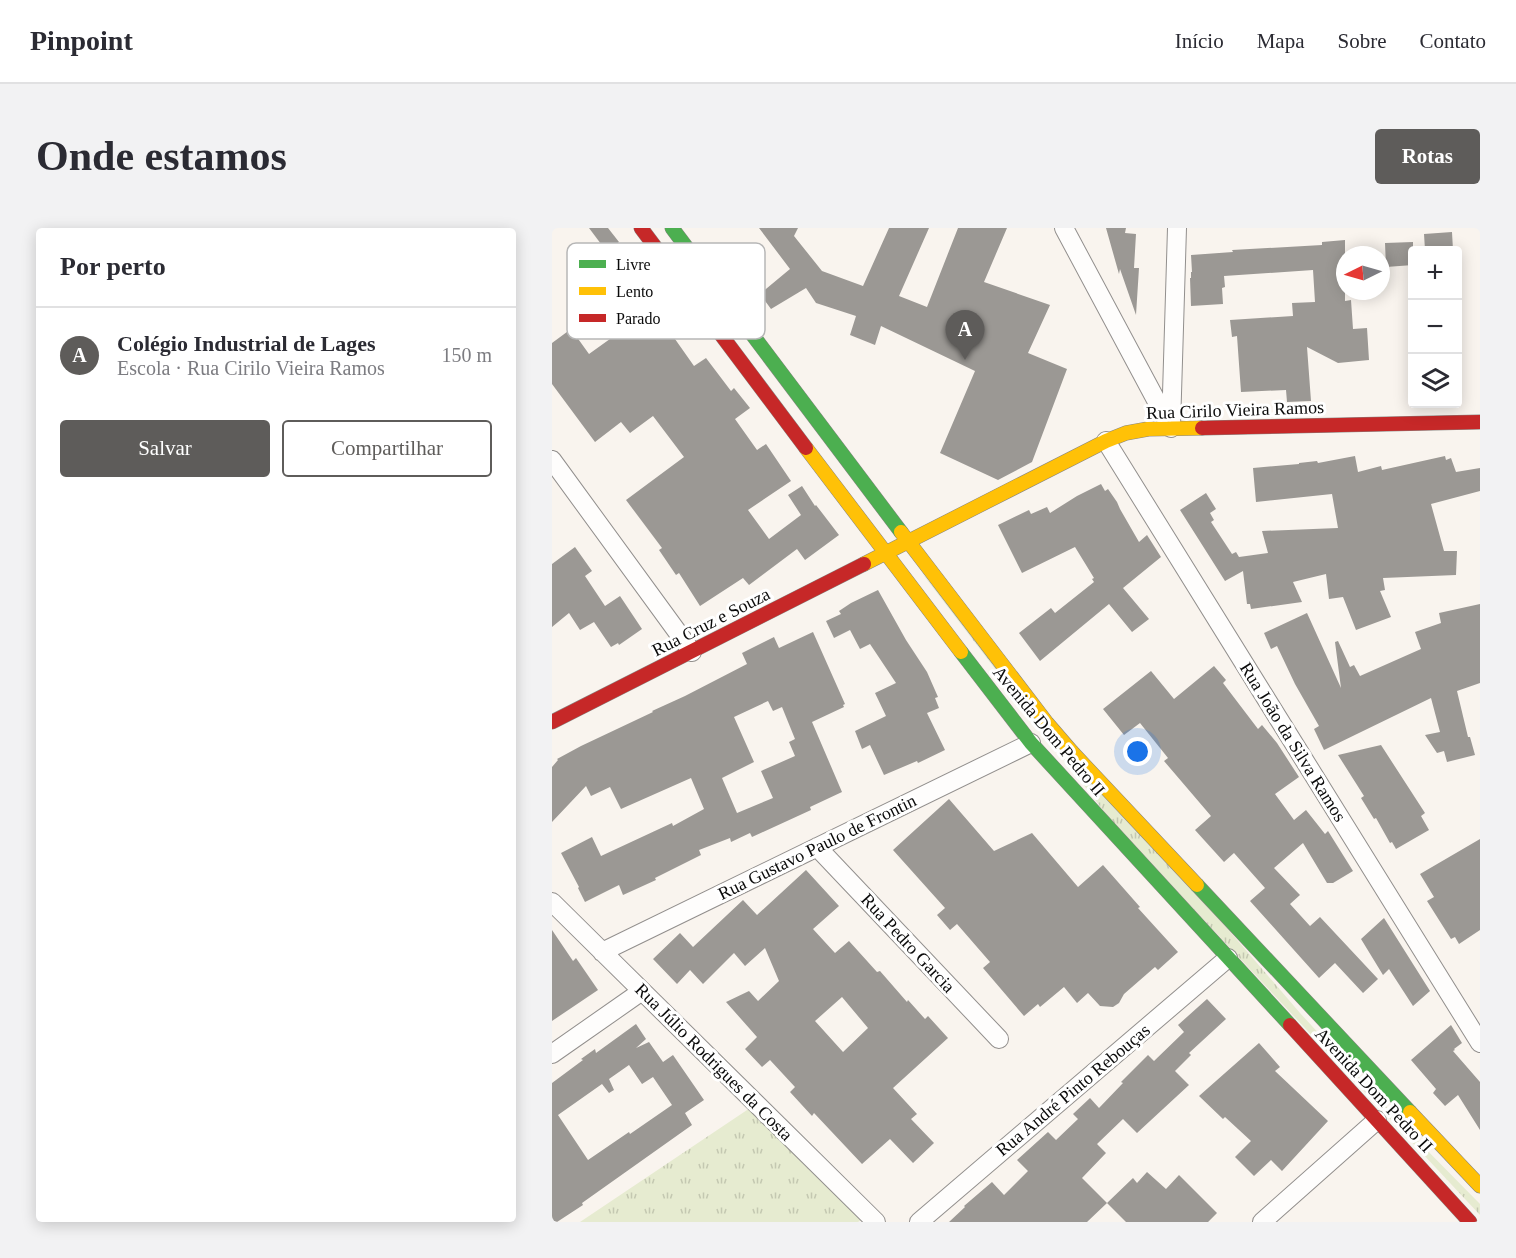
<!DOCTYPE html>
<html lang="pt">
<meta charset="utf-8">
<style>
body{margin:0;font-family:Georgia,serif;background:#f2f2f3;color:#2b2b33}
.controls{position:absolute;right:18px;top:18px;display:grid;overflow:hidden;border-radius:6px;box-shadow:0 3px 15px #0003}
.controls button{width:54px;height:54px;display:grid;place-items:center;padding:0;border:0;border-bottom:2px solid #e1e1e2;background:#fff;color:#2b2b33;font:30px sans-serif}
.compass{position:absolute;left:784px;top:18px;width:54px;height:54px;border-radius:50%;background:#fff;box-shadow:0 3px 15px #0003;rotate:265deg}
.you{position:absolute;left:586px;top:524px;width:21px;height:21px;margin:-15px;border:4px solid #fff;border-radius:50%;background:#1a73e8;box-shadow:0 0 0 9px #1a73e833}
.badge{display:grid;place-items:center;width:39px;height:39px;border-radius:50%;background:#5e5c5a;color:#fff;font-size:20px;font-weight:700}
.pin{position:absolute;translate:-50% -50px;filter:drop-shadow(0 2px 3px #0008)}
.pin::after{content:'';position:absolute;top:32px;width:21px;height:18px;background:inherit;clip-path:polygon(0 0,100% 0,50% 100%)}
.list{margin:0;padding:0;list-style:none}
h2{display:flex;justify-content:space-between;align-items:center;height:78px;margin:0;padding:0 24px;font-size:26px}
h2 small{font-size:20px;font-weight:400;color:#7c7c81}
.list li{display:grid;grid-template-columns:39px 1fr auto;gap:18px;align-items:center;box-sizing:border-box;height:96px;padding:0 24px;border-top:2px solid #e1e1e2}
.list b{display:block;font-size:22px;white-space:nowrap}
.list p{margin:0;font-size:20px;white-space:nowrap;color:#7c7c81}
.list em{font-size:20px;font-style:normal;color:#7c7c81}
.actions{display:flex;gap:12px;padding:18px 24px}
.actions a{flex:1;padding:14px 0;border:2px solid #5e5c5a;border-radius:6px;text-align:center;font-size:21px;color:#5e5c5a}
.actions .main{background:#5e5c5a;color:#fff}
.icon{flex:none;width:33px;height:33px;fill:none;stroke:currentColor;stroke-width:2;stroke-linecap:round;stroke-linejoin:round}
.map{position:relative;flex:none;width:928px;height:994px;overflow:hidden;border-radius:6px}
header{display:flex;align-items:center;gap:36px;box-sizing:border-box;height:84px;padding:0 30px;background:#fff;border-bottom:2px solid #e1e1e2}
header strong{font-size:28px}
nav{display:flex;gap:33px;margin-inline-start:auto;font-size:21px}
.intro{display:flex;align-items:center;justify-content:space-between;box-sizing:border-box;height:144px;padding:0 36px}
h1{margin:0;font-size:42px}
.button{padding:15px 27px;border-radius:6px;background:#5e5c5a;color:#fff;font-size:21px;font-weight:700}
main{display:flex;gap:36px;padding:0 36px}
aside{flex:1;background:#fff;border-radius:6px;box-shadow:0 3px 15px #0003}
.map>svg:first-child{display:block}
.grass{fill:url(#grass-tufts)}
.building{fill:#9b9894;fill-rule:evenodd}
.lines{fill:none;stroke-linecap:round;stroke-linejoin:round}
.street-casing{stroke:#928f8d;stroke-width:20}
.fast-casing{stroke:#888683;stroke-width:15}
.slow-casing{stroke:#888683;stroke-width:15}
.jam-casing{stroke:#888683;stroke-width:15}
.street{stroke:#fefdfc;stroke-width:18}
.fast{stroke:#4caf50;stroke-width:14}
.slow{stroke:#ffc107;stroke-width:14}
.jam{stroke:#c62828;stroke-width:14}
.labels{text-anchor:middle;stroke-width:6;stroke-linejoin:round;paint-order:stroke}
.street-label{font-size:18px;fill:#0a0a0a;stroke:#fff}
.key{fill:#fff;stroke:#b6b6b6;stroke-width:1.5}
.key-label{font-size:16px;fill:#0a0a0a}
</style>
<header>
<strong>Pinpoint</strong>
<nav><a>Início</a><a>Mapa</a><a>Sobre</a><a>Contato</a></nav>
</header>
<div class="intro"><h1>Onde estamos</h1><a class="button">Rotas</a></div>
<main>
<aside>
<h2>Por perto<small></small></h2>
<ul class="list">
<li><span class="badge">A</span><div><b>Colégio Industrial de Lages</b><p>Escola · Rua Cirilo Vieira Ramos</p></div><em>150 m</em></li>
</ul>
<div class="actions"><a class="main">Salvar</a><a>Compartilhar</a></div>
</aside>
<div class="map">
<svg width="928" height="994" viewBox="0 0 928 994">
<defs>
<pattern id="grass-tufts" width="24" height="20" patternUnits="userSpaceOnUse" patternTransform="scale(1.5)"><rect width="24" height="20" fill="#e6ebd0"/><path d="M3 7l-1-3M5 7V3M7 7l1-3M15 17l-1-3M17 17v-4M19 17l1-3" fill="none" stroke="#c4c8b1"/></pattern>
</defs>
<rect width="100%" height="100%" fill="#f9f4ee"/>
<path class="grass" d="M 369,344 L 748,785 L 864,911 L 928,976 L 928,987 L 560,594 Z
M 204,876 L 317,987 L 306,994 L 28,994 Z"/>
<path class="building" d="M 37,0 L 56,0 L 67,14 L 55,24 Z
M 207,0 L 246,0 L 242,8 L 270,43 L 311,58 L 337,0 L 377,0 L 347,68 L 375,79 L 406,0 L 455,0 L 432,54 L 498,77 L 476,125 L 515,141 L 480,234 L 446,252 L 388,225 L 423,143 L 329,98 L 323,117 L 298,107 L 304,88 L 264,75 L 254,60 L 219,81 L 208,66 L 238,41 Z
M 554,0 L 574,0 L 573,5 L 584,6 L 582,40 L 587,40 L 584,87 L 568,41 L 567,46 Z
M 900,4 L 901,22 L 873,22 L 872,6 Z
M 793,12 L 793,73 L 799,72 L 801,101 L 815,100 L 817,132 L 786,135 L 755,119 L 759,173 L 735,174 L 734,162 L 689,164 L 685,108 L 680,109 L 678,92 L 741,88 L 740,75 L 763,74 L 761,42 L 672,48 L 673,59 L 670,60 L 671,76 L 639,78 L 638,50 L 639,50 L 639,44 L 640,44 L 639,27 L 681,24 L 680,22 L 770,17 L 770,14 Z
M 861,14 L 861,37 L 834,39 L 833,15 Z
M 97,83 L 107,97 L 111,94 L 142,138 L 154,130 L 179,163 L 182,160 L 198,180 L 183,191 L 205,222 L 214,216 L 239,253 L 196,282 L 217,311 L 249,287 L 236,267 L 250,258 L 263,278 L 264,277 L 287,307 L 253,332 L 245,321 L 197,357 L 191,350 L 148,378 L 127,345 L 124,347 L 107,322 L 110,320 L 74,272 L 132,229 L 101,188 L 78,205 L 69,194 L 43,214 L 0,156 L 0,115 L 19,101 L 37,126 Z
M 803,228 L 806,244 L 829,238 L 830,242 L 893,228 L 894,232 L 899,230 L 904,244 L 928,240 L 928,263 L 879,276 L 892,323 L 905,323 L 904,347 L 831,350 L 833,362 L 828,363 L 839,389 L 804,402 L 791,369 L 777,371 L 774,346 L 741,354 L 750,374 L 699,381 L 698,376 L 695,376 L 691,343 L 673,353 L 628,282 L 654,265 L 664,281 L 658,285 L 662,292 L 659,294 L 680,326 L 684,324 L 687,329 L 716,325 L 710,303 L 786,300 L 780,266 L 704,274 L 701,240 L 747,236 L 747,235 L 765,233 L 766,235 Z
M 549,256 L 553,263 L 556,261 L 565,274 L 568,281 L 587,314 L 595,307 L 609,329 L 571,360 L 597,391 L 580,404 L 557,376 L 488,433 L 467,405 L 499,380 L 503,385 L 542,354 L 540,351 L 542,350 L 523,319 L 470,345 L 446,297 L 477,282 L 479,286 L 495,279 L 498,285 L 525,268 Z
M 23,319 L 40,343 L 33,348 L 53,378 L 68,368 L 90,401 L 67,417 L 66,415 L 59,419 L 42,394 L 28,402 L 17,385 L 0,399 L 0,336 Z
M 326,362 L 354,412 L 375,444 L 386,469 L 383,470 L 387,480 L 375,485 L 393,522 L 366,535 L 365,533 L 332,547 L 318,517 L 310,521 L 303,503 L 334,488 L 323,465 L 344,455 L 318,416 L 308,421 L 298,402 L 282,410 L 274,393 L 289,386 L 287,383 L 299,375 Z
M 928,376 L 928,455 L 905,463 L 916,509 L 918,509 L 923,527 L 895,534 L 892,523 L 885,525 L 873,507 L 888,504 L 879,470 L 772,522 L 762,501 L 767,498 L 743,456 L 725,418 L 719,421 L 712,405 L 755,385 L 789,460 L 783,414 L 786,413 L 798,439 L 802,437 L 808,448 L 869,421 L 863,404 L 889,395 L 887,385 Z
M 261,404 L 293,476 L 291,477 L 292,479 L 260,494 L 290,564 L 258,579 L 259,582 L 200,609 L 198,605 L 179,614 L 178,610 L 147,622 L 149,627 L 103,650 L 104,652 L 71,667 L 67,657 L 33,674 L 26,660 L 27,659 L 9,625 L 40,609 L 49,628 L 120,595 L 121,598 L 152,581 L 139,550 L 69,581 L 58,559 L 39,568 L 34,558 L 0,594 L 0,539 L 6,532 L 5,531 L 29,518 L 101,484 L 100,483 L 133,468 L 195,436 L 190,425 L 222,409 L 227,420 ZM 216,473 L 221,483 L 230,479 L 243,511 L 237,514 L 243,528 L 209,543 L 221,570 L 185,585 L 170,550 L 202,534 L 182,489 Z
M 662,438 L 674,452 L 671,455 L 706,501 L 710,497 L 725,515 L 747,549 L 723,566 L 742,592 L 754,582 L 773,606 L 776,603 L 801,643 L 781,655 L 775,655 L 751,615 L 722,640 L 748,667 L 738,676 L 758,698 L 768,689 L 826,751 L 811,765 L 783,735 L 767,750 L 698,673 L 713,660 L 682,625 L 672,634 L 643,602 L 659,588 L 612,533 L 616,530 L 588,495 L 572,507 L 551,481 L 599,443 L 622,471 Z
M 829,517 L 873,585 L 869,588 L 877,602 L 844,621 L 840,614 L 838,615 L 824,590 L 822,591 L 809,570 L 812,568 L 786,527 Z
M 397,571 L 442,623 L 480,605 L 526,659 L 551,637 L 588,679 L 586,680 L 626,724 L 606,742 L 603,739 L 572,766 L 567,775 L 561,779 L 548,778 L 536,765 L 525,775 L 512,759 L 488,779 L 486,776 L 472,788 L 431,740 L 438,734 L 405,696 L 398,702 L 385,687 L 393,680 L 341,622 Z
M 928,611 L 928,702 L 907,716 L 903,709 L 899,711 L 875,673 L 882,669 L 868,646 Z
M 254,642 L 287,678 L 261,701 L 283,725 L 297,713 L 325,744 L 328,743 L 355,774 L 356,772 L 373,791 L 376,788 L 396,810 L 341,860 L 365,886 L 359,891 L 382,915 L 361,935 L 338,911 L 310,936 L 262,885 L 260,888 L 238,864 L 243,859 L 218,832 L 210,839 L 193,821 L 205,809 L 174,774 L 197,763 L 206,773 L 227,753 L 213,720 L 193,738 L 182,725 L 151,756 L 138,742 L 125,756 L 101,731 L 128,705 L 141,719 L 191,672 L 205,687 ZM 290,769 L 316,800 L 291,824 L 263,793 Z
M 832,690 L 878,763 L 861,778 L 837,741 L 831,747 L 809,711 Z
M 0,702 L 21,733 L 24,730 L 46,762 L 0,793 Z
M 655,771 L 674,791 L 637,825 L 639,827 L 623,843 L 637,857 L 585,905 L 571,891 L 545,916 L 554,925 L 530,950 L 555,975 L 535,994 L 397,994 L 413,979 L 412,978 L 440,954 L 452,967 L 476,943 L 465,932 L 496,904 L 504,912 L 526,891 L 521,886 L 538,870 L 547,880 L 571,855 L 569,854 L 596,827 L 602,833 L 632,804 L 626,797 Z
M 84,796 L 94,811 L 84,820 L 97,814 L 111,834 L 121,827 L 152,872 L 133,885 L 140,897 L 30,975 L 31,977 L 5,994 L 0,994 L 0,855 L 31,832 L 29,831 L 43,821 L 44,825 ZM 77,837 L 90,856 L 101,849 L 120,877 L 78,906 L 77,904 L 36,932 L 6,887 L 50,856 L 57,865 L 62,862 L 57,851 Z
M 899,797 L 910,815 L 902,821 L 903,822 L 901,823 L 928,854 L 928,902 L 906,867 L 893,878 L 881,865 L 884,861 L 859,832 Z
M 707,815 L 728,839 L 723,843 L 776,893 L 730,943 L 719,932 L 702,948 L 683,929 L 699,913 L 673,889 L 671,891 L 647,868 Z
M 595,944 L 614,961 L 627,947 L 665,985 L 656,994 L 574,994 L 555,975 L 581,950 L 585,955 Z"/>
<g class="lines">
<g class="street-casing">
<path id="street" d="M 512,0 L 619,200
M 619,199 L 625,0
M 554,213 L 928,815
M 0,232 L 140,424
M 265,619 L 447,811
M 0,674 L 324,994
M 50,724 L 479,515
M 0,826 L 90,763
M 367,994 L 676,730
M 710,994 L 825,892"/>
</g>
<g class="fast-casing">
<path id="fast" d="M 120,0 L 349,304
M 409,424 L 479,515 L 738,797
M 645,657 L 858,884"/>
</g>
<g class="slow-casing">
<path id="slow" d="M 254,220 L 409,424
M 349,304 L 495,495 L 520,524 L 645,657
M 312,336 L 554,213 L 574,205 L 596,201 L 650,200
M 858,884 L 928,958"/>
</g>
<g class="jam-casing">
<path id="jam" d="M 89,0 L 254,220
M 650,200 L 928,194
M 0,494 L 312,336
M 738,797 L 918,994"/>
</g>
<use href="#street" class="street"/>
<use href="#fast" class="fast"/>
<use href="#slow" class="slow"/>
<use href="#jam" class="jam"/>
</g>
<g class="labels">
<g class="street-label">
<text transform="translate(683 182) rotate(-2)" y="6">Rua Cirilo Vieira Ramos</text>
<text transform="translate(159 394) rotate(-27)" y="6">Rua Cruz e Souza</text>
<text transform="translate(497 503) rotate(50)" y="6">Avenida Dom Pedro II</text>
<text transform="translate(741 514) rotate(58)" y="6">Rua João da Silva Ramos</text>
<text transform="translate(265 619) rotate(-26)" y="6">Rua Gustavo Paulo de Frontin</text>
<text transform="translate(356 715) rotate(47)" y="6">Rua Pedro Garcia</text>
<text transform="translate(162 834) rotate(45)" y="6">Rua Júlio Rodrigues da Costa</text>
<text transform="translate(521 862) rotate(-40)" y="6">Rua André Pinto Rebouças</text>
<text transform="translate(822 862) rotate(47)" y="6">Avenida Dom Pedro II</text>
</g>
</g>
<rect x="15" y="15" width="198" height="96" rx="9" class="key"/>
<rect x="27" y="32" width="27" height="8" fill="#4caf50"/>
<rect x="27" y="59" width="27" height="8" fill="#ffc107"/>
<rect x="27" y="86" width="27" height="8" fill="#c62828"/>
<g class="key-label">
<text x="64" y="42">Livre</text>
<text x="64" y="69">Lento</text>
<text x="64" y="96">Parado</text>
</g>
</svg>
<div class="controls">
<button>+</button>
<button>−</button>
<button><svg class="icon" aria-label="layers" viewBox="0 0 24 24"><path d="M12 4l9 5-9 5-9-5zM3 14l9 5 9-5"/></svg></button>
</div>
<svg class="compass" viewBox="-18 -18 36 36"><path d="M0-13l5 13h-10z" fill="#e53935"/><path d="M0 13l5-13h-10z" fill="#7c7c81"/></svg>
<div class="you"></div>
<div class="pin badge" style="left:413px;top:132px">A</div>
</div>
</main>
